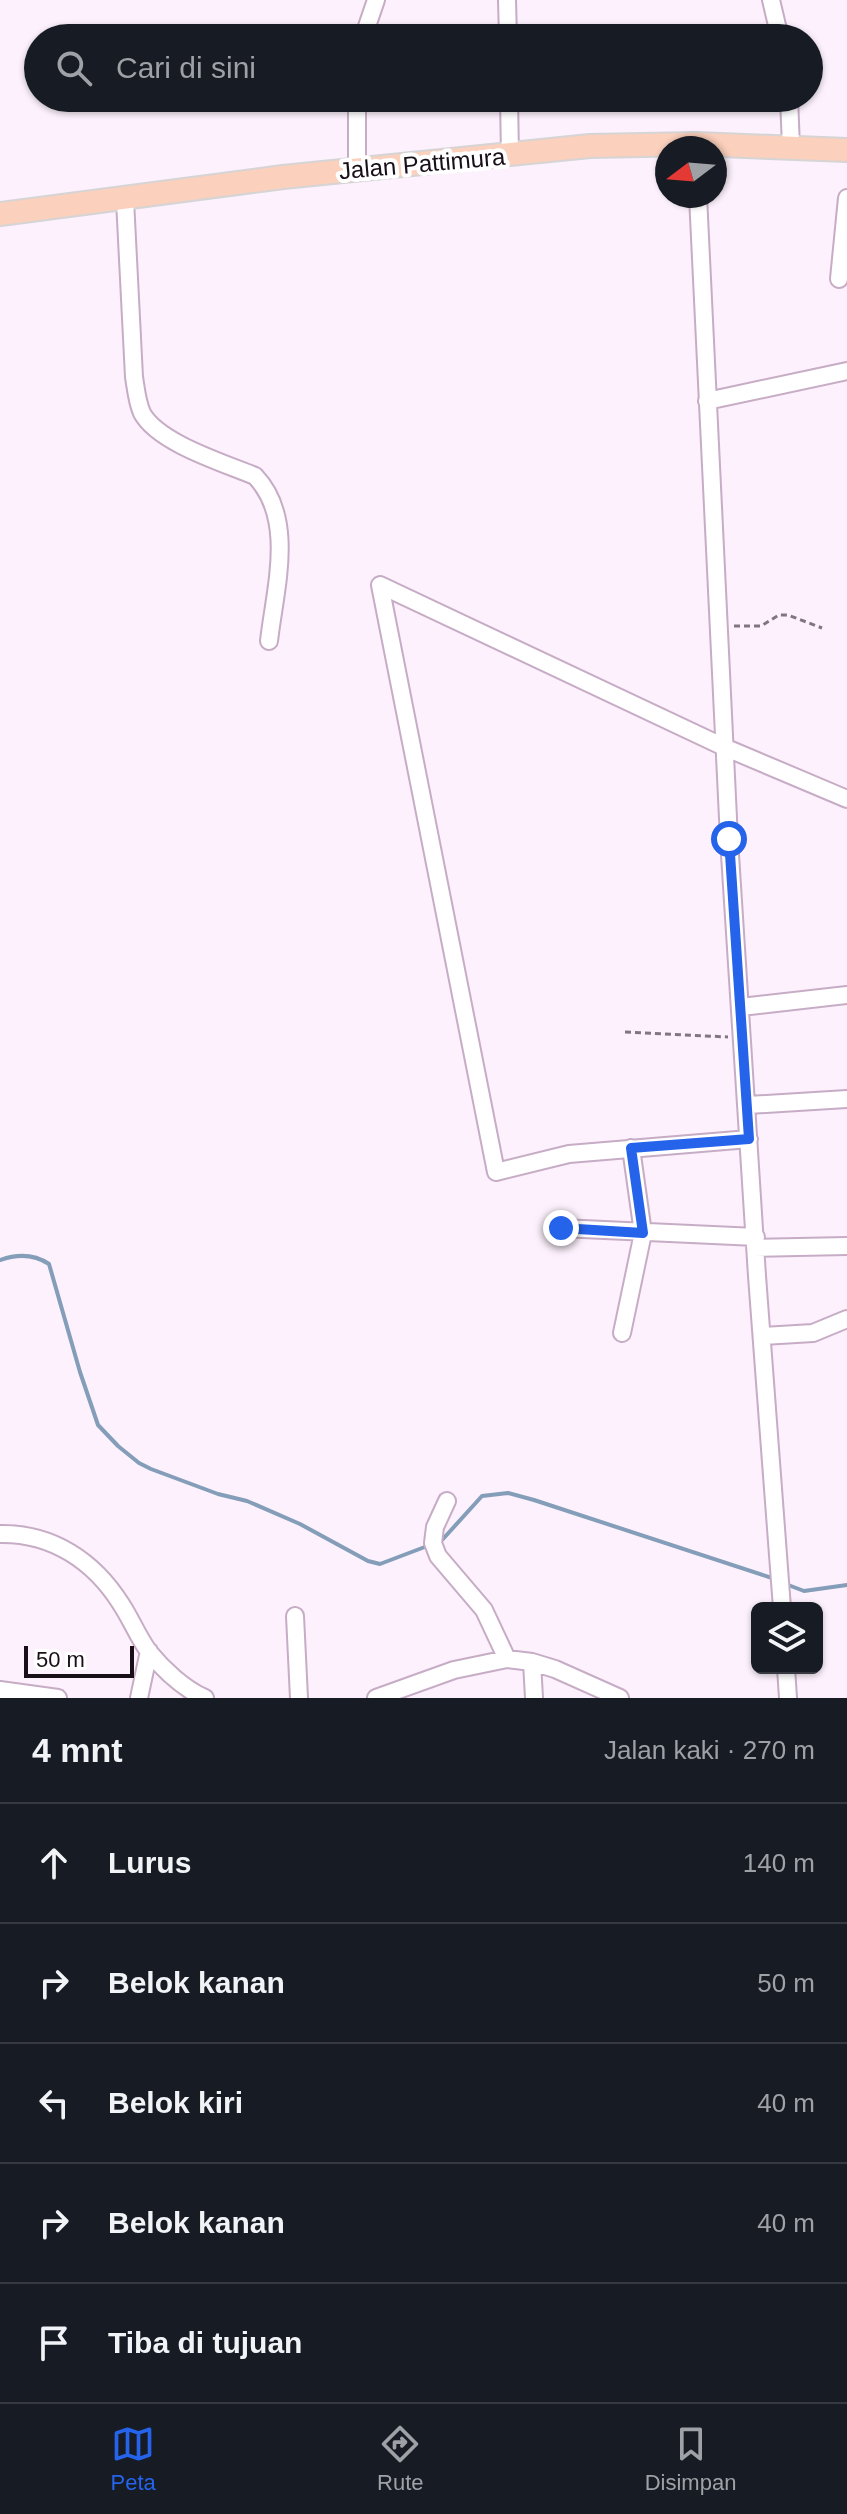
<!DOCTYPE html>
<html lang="id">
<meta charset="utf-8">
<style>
body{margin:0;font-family:Helvetica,sans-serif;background:#242831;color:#f1f3f6}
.controls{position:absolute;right:24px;bottom:24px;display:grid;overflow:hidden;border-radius:12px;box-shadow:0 2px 6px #0004}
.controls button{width:72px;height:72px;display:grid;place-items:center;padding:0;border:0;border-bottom:2px solid #363941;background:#171b24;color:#f1f3f6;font:40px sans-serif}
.compass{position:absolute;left:655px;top:136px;width:72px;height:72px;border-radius:50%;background:#171b24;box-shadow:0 2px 6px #0004;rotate:254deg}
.scale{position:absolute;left:24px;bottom:20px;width:110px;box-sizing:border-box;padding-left:8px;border:4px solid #190f18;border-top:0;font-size:22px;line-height:28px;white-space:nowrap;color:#190f18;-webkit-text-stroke:6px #fff;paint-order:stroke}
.stop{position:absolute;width:24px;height:24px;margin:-18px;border:6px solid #2563eb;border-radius:50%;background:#fff}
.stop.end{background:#2563eb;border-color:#fff;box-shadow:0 2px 8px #0008}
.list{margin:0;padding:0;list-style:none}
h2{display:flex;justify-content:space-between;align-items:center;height:104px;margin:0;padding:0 32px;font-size:34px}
h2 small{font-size:26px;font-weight:400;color:#9ea1a6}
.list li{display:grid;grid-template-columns:52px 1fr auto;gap:24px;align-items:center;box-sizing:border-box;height:120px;padding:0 32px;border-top:2px solid #363941}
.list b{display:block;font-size:30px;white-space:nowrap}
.list em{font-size:26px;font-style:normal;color:#9ea1a6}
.icon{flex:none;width:44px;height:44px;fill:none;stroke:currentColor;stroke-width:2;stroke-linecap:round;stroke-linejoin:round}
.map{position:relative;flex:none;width:847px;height:1698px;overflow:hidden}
.search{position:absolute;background:#171b24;box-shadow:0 2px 6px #0004;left:24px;right:24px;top:24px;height:88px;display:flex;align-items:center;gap:20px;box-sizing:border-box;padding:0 28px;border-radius:44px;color:#9ea1a6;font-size:30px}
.sheet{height:704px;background:#171b24}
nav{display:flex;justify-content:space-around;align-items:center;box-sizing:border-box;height:112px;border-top:2px solid #363941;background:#171b24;font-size:22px;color:#9ea1a6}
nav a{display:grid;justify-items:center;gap:4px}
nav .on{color:#2563eb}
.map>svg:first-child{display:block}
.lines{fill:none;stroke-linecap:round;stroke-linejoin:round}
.stream{stroke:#849db8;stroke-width:4}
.minor-casing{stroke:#c7acc6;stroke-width:20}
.major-casing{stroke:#d6d4d5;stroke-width:26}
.path{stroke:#807680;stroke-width:3;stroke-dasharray:6 4;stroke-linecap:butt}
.minor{stroke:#fff;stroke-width:16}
.major{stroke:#fbd0bc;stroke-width:22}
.route{stroke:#2563eb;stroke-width:10}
.labels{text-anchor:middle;stroke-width:8;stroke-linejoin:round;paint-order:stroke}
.street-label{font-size:24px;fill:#190f18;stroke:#fff}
</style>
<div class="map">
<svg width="847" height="1698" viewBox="0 0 847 1698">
<rect width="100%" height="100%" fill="#fcf1fc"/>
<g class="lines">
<path class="stream" d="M 0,1260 C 17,1254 34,1254 49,1264 L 80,1372 L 98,1425 L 118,1446 L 139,1463 L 151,1469 L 218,1494 L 247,1501 L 300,1524 L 368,1561 L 380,1564 L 430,1545
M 438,1542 L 443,1539 L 482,1496 L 508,1493 L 534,1500 L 775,1579
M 783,1583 L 804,1591 L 847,1585"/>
<g class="minor-casing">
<path id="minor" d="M 507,0 L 508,38
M 771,0 L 780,38
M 363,38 L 376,0
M 509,98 L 510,156
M 789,98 L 791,147
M 357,170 L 357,98
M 698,196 L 729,839 L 757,1276 L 782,1608
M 125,200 L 134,377 C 136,389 137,402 142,413 C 158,443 224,463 255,476 C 296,519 275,588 269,641
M 839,279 L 847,198
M 707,401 L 847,371
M 741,1007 L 847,995
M 748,1105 L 847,1099
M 749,1139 L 569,1154 L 496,1172 L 380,585 L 724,747 L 847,799
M 561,1228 L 756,1237
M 756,1248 L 847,1246
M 622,1333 L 643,1233 L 631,1148
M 763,1336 L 813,1333 L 847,1319
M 447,1501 L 435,1527 L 433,1543 L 438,1556 L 484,1610 L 507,1659
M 0,1534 C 52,1533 94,1561 121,1604 C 131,1619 138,1637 149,1652 C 163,1669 184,1689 205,1698
M 295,1616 L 299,1698
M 532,1662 L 534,1698
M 786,1668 L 788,1698
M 0,1690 L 58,1698
M 139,1698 L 149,1651
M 376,1698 L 454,1670 L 507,1659 L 532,1662 L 555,1669 L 620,1698"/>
</g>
<g class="major-casing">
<path id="major" d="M 0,214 L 283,177 L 590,146 L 696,144 L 847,150"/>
</g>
<path class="path" d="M 734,626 L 761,626 L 779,615 L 788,615 L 822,628
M 625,1032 L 728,1037"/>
<use href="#minor" class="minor"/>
<use href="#major" class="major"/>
</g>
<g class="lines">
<path class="route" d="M 561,1228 L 643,1233 L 631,1148 L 749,1139 L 729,839"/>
</g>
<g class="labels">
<g class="street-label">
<text transform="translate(422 164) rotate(-5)" y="8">Jalan Pattimura</text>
</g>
</g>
</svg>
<div class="controls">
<button><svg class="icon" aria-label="layers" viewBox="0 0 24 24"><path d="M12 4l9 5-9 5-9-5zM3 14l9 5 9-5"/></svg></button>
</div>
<svg class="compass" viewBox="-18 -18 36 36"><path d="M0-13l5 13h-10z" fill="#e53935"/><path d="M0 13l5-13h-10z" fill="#9ea1a6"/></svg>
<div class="scale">50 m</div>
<div class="stop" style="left:729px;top:839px"></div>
<div class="stop end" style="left:561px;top:1228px"></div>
<div class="search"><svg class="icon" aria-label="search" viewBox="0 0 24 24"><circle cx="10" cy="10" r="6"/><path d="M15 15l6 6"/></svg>Cari di sini</div>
</div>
<section class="sheet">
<h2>4 mnt<small>Jalan kaki · 270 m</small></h2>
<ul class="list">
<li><svg class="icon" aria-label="ahead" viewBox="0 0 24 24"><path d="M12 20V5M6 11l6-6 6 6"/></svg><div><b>Lurus</b></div><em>140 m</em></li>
<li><svg class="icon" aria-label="right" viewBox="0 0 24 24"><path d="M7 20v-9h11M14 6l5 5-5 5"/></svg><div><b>Belok kanan</b></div><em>50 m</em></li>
<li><svg class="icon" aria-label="left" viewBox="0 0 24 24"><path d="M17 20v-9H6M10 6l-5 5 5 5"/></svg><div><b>Belok kiri</b></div><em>40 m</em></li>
<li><svg class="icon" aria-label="right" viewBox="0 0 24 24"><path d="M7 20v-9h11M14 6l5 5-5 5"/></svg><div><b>Belok kanan</b></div><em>40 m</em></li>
<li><svg class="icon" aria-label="arrive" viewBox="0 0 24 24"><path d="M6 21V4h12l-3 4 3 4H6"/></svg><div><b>Tiba di tujuan</b></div></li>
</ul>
</section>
<nav>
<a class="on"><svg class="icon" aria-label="map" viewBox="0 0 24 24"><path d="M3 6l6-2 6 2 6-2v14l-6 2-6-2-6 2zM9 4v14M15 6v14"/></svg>Peta</a>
<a><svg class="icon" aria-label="directions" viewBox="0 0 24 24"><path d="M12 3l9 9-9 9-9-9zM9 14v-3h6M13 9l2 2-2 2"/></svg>Rute</a>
<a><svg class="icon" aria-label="saved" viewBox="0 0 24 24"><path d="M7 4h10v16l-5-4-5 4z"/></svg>Disimpan</a>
</nav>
